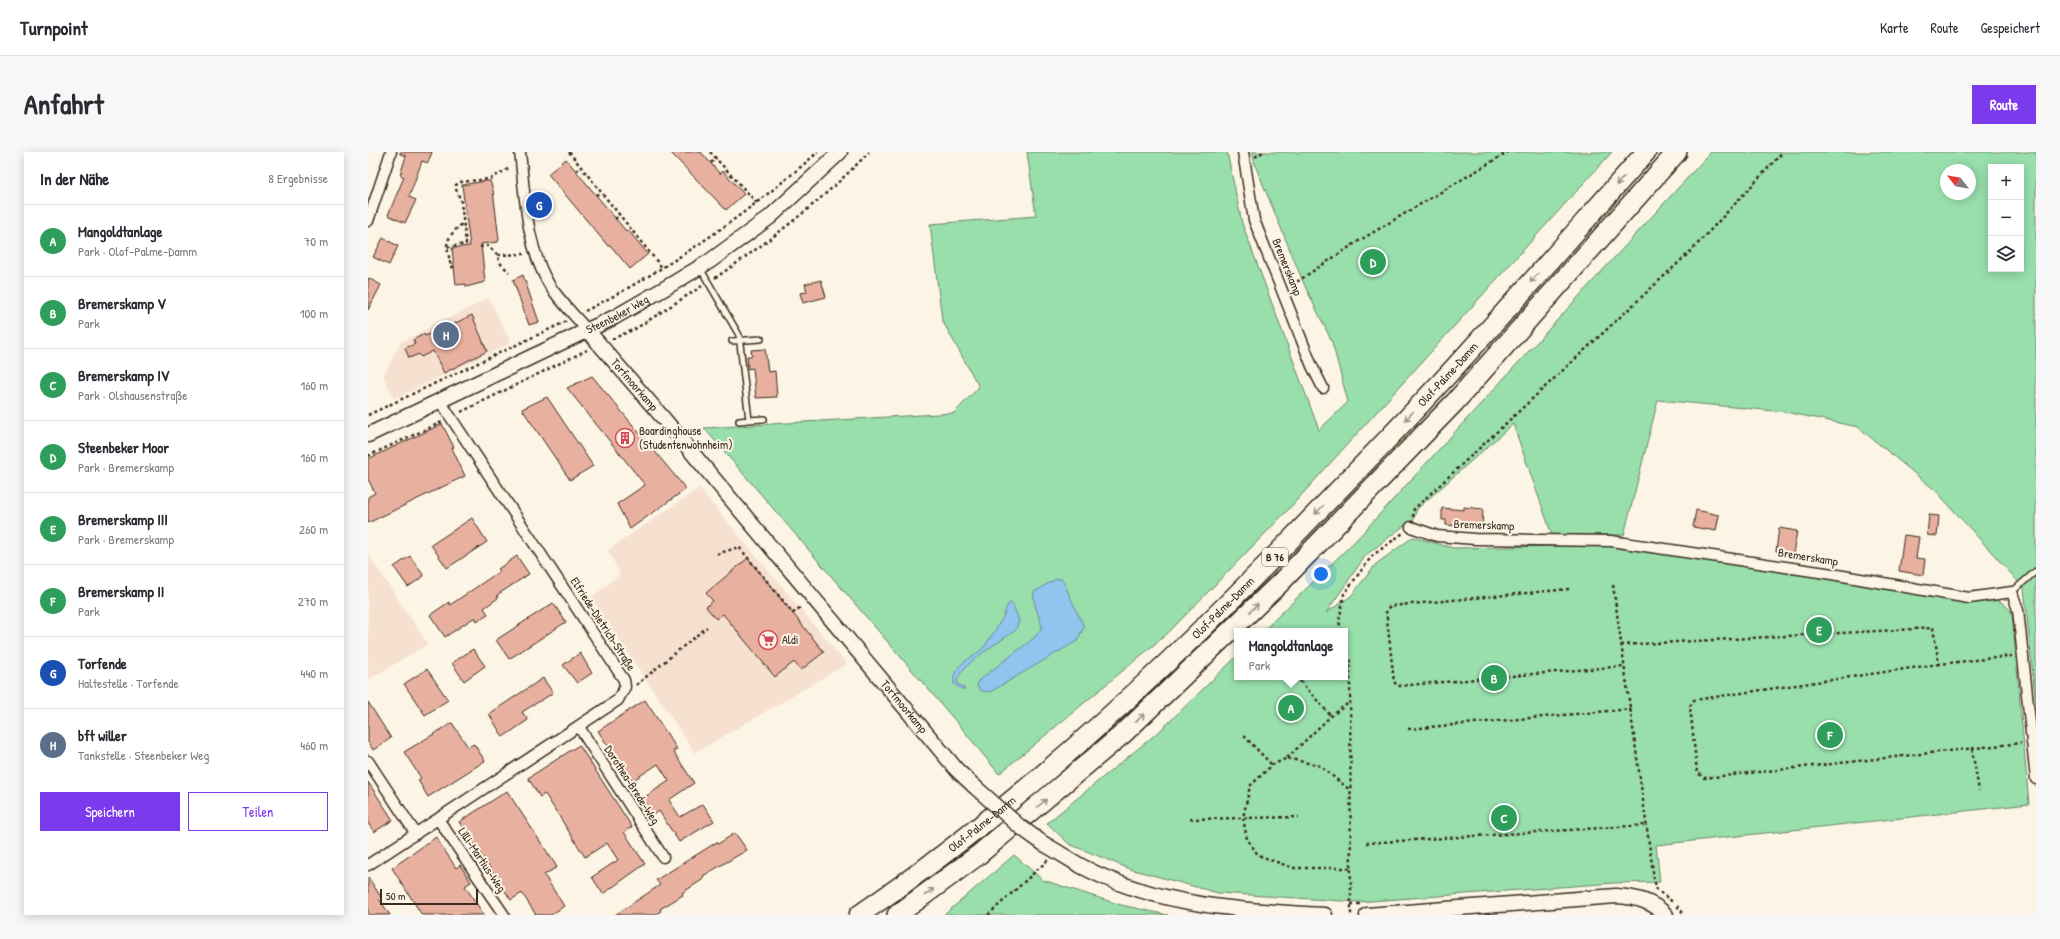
<!DOCTYPE html>
<html lang="de">
<meta charset="utf-8">
<style>
body{margin:0;font-family:"Patrick Hand",sans-serif;background:#f7f7f7;color:#2b2b33}
.controls{position:absolute;right:12px;top:12px;display:grid;overflow:hidden;border-radius:0px;box-shadow:0 2px 10px #0003}
.controls button{width:36px;height:36px;display:grid;place-items:center;padding:0;border:0;border-bottom:1px solid #e1e1e2;background:#fff;color:#2b2b33;font:20px sans-serif}
.compass{position:absolute;left:1572px;top:12px;width:36px;height:36px;border-radius:50%;background:#fff;box-shadow:0 2px 10px #0003;rotate:301deg}
.scale{position:absolute;left:12px;bottom:10px;width:98px;box-sizing:border-box;padding-left:4px;border:2px solid #3b2a1e;border-top:0;font-size:11px;line-height:14px;white-space:nowrap;color:#3b2a1e;-webkit-text-stroke:3px #fcf5e5;paint-order:stroke}
.you{position:absolute;left:953px;top:422px;width:14px;height:14px;margin:-10px;border:3px solid #fff;border-radius:50%;background:#1a73e8;box-shadow:0 0 0 6px #1a73e833}
.badge{display:grid;place-items:center;width:26px;height:26px;border-radius:50%;background:#7c3aed;color:#fff;font-size:13px;font-weight:700}
.pin{position:absolute;translate:-50% -50%;border:2px solid #fff;box-shadow:0 1px 4px #0006}
.popup{position:absolute;left:866px;top:476px;width:114px;height:52px;box-sizing:border-box;display:grid;place-content:center;border-radius:0px;background:#fff;filter:drop-shadow(0 1px 3px #0005);font-size:13px;white-space:nowrap;color:#7c7c81}
.popup b{font-size:15px;color:#2b2b33}
.popup::after{content:'';position:absolute;left:50%;top:100%;margin-left:-8px;border:8px solid transparent;border-top-color:#fff}
.list{margin:0;padding:0;list-style:none}
h2{display:flex;justify-content:space-between;align-items:center;height:52px;margin:0;padding:0 16px;font-size:17px}
h2 small{font-size:13px;font-weight:400;color:#7c7c81}
.list li{display:grid;grid-template-columns:26px 1fr auto;gap:12px;align-items:center;box-sizing:border-box;height:72px;padding:0 16px;border-top:1px solid #e1e1e2}
.list b{display:block;font-size:15px;white-space:nowrap}
.list p{margin:0;font-size:13px;white-space:nowrap;color:#7c7c81}
.list em{font-size:13px;font-style:normal;color:#7c7c81}
.actions{display:flex;gap:8px;padding:12px 16px}
.actions a{flex:1;padding:9px 0;border:1px solid #7c3aed;border-radius:0px;text-align:center;font-size:14px;color:#7c3aed}
.actions .main{background:#7c3aed;color:#fff}
.icon{flex:none;width:22px;height:22px;fill:none;stroke:currentColor;stroke-width:2;stroke-linecap:round;stroke-linejoin:round}
.map{position:relative;flex:none;width:1668px;height:763px;overflow:hidden;border-radius:0px}
header{display:flex;align-items:center;gap:24px;box-sizing:border-box;height:56px;padding:0 20px;background:#fff;border-bottom:1px solid #e1e1e2}
header strong{font-size:19px}
nav{display:flex;gap:22px;margin-inline-start:auto;font-size:14px}
.intro{display:flex;align-items:center;justify-content:space-between;box-sizing:border-box;height:96px;padding:0 24px}
h1{margin:0;font-size:28px}
.button{padding:10px 18px;border-radius:0px;background:#7c3aed;color:#fff;font-size:14px;font-weight:700}
main{display:flex;gap:24px;padding:0 24px}
aside{flex:1;background:#fff;border-radius:0px;box-shadow:0 2px 10px #0003}
.map>svg:first-child{display:block}
.built{fill:#f6e1d0}
.green{fill:#98dfac;stroke:#6a8465;fill-rule:evenodd}
.water{fill:#91c4ee;stroke:#6f869b}
.building{fill:#e8b19f;stroke:#3b2a1e}
.lines{fill:none;stroke-linecap:round;stroke-linejoin:round}
.lane-casing{stroke:#3b2a1e;stroke-width:8}
.street-casing{stroke:#3b2a1e;stroke-width:13}
.secondary-casing{stroke:#3b2a1e;stroke-width:17}
.highway-casing{stroke:#3b2a1e;stroke-width:22}
.path{stroke:#3b2a1e;stroke-width:2.5;stroke-dasharray:3 3;stroke-linecap:butt}
.lane{stroke:#fcf5e5;stroke-width:5}
.street{stroke:#fcf5e5;stroke-width:10}
.secondary{stroke:#fcf5e5;stroke-width:14}
.highway{stroke:#fcf5e5;stroke-width:19}
.secondary-bridge-casing{stroke:#3b2a1e;stroke-width:17;stroke-linecap:butt}
.secondary-bridge{stroke:#fcf5e5;stroke-width:14}
.oneway{stroke:#9c9082}
.labels{text-anchor:middle;stroke-width:4;stroke-linejoin:round;paint-order:stroke}
.shield{fill:#fcf5e5;stroke:#75675a;stroke-width:1}
.shield-label{font-size:11px;font-weight:bold;fill:#3b2a1e}
.street-label{font-size:12px;fill:#3b2a1e;stroke:#fcf5e5}
.poi-label{font-size:12px;fill:#3b2a1e;stroke:#fcf5e5;text-anchor:start}
</style>
<header>
<strong>Turnpoint</strong>
<nav><a>Karte</a><a>Route</a><a>Gespeichert</a></nav>
</header>
<div class="intro"><h1>Anfahrt</h1><a class="button">Route</a></div>
<main>
<aside>
<h2>In der Nähe<small>8 Ergebnisse</small></h2>
<ul class="list">
<li><span class="badge" style="background:#2e9e5b">A</span><div><b>Mangoldtanlage</b><p>Park · Olof-Palme-Damm</p></div><em>70 m</em></li>
<li><span class="badge" style="background:#2e9e5b">B</span><div><b>Bremerskamp V</b><p>Park</p></div><em>100 m</em></li>
<li><span class="badge" style="background:#2e9e5b">C</span><div><b>Bremerskamp IV</b><p>Park · Olshausenstraße</p></div><em>160 m</em></li>
<li><span class="badge" style="background:#2e9e5b">D</span><div><b>Steenbeker Moor</b><p>Park · Bremerskamp</p></div><em>160 m</em></li>
<li><span class="badge" style="background:#2e9e5b">E</span><div><b>Bremerskamp III</b><p>Park · Bremerskamp</p></div><em>260 m</em></li>
<li><span class="badge" style="background:#2e9e5b">F</span><div><b>Bremerskamp II</b><p>Park</p></div><em>270 m</em></li>
<li><span class="badge" style="background:#1a4fb4">G</span><div><b>Torfende</b><p>Haltestelle · Torfende</p></div><em>440 m</em></li>
<li><span class="badge" style="background:#5c6f8a">H</span><div><b>bft willer</b><p>Tankstelle · Steenbeker Weg</p></div><em>460 m</em></li>
</ul>
<div class="actions"><a class="main">Speichern</a><a>Teilen</a></div>
</aside>
<div class="map">
<svg width="1668" height="763" viewBox="0 0 1668 763">
<rect width="100%" height="100%" fill="#fcf5e5"/>
<filter id="ink" filterUnits="userSpaceOnUse"><feTurbulence type="fractalNoise" baseFrequency=".025" numOctaves="2"/><feDisplacementMap in="SourceGraphic" scale="8" xChannelSelector="R" yChannelSelector="G"/><feConvolveMatrix kernelMatrix="1 2 1 2 8 2 1 2 1" color-interpolation-filters="sRGB"/></filter>
<g filter="url(#ink)">
<path class="built" d="M 121,146 L 143,191 L 26,247 L 15,224 L 33,190 Z
M 331,336 L 479,512 L 327,601 L 223,446 L 252,422 L 240,398 Z
M 0,402 L 60,492 L 0,528 Z"/>
<path class="green" d="M 659,0 L 859,0 L 874,71 L 951,278 L 980,250 L 964,190 L 936,132 L 887,13 L 884,0 L 1244,0 L 919,359 L 800,481 L 631,622 L 591,573 L 336,276 L 586,261 L 611,235 L 574,168 L 562,72 L 668,64 Z
M 1343,0 L 1668,0 L 1668,553 L 1656,436 L 1568,339 L 1490,275 L 1418,260 L 1290,248 L 1256,383 L 1184,383 L 1145,272 L 1049,357 L 1043,375 L 1037,373 L 998,403 L 958,461 L 983,444 L 1008,412 L 1045,385 L 1085,396 L 1250,393 L 1602,450 C 1623,448 1630,442 1644,461 L 1661,652 L 1288,693 L 1292,730 L 1246,731 L 990,750 L 850,741 L 762,717 L 701,692 L 679,671 L 794,577 L 869,504 L 869,525 L 977,525 L 977,479 L 895,479 L 989,387 ZM 1623,15 L 1653,15 L 1653,117 L 1623,117 ZM 1578,18 L 1602,18 L 1602,42 L 1578,42 Z
M 646,703 L 675,728 L 753,753 L 800,763 L 576,763 Z"/>
<path class="water" d="M 688,427 L 694,427 L 716,475 L 709,489 L 622,540 L 613,539 L 609,534 L 610,529 L 666,486 L 674,476 C 672,464 664,452 666,440 Z
M 641,451 L 644,451 L 651,468 L 648,478 C 635,488 588,514 589,531 L 597,537 L 593,537 L 586,532 C 583,512 603,508 614,497 C 621,489 629,475 635,465 C 637,461 638,455 641,451 Z"/>
<path class="building" d="M 32,0 L 64,0 L 60,11 L 54,9 L 41,45 L 48,48 L 37,71 L 20,63 L 36,25 L 32,23 L 38,4 L 32,2 Z
M 302,0 L 333,0 L 352,22 L 355,19 L 376,42 L 358,58 Z
M 198,7 L 258,79 L 260,78 L 280,102 L 262,117 L 242,93 L 240,94 L 180,22 Z
M 118,29 L 122,29 L 125,38 L 131,88 L 130,90 L 113,92 L 117,130 L 98,135 L 98,132 L 88,133 L 84,96 L 102,94 L 94,33 Z
M 15,86 L 30,94 L 21,113 L 5,105 Z
M 155,123 L 171,170 L 161,173 L 145,128 Z
M 0,126 L 13,133 L 0,158 Z
M 453,128 L 458,145 L 435,151 L 432,141 L 439,140 L 437,132 Z
M 104,163 L 119,199 L 76,221 L 65,199 L 53,205 L 51,202 L 41,206 L 37,196 L 47,192 L 45,188 L 56,182 L 57,184 L 66,180 L 67,181 Z
M 397,197 L 400,220 L 407,219 L 409,245 L 388,246 L 385,216 L 380,217 L 379,204 L 384,204 L 383,198 Z
M 224,224 L 318,337 L 262,377 L 249,352 L 277,333 L 199,236 Z
M 179,245 L 225,314 L 202,328 L 154,257 Z
M 74,272 L 86,295 L 84,296 L 97,324 L 0,371 L 0,345 L 7,341 L 0,327 L 0,307 Z
M 1096,355 L 1115,357 L 1114,376 L 1078,373 L 1078,368 L 1074,368 L 1074,356 L 1096,358 Z
M 1328,358 L 1351,363 L 1348,379 L 1325,375 Z
M 1561,363 L 1571,364 L 1569,384 L 1559,383 Z
M 104,366 L 119,390 L 79,416 L 63,393 Z
M 1411,376 L 1429,379 L 1425,402 L 1408,399 Z
M 1536,383 L 1551,385 L 1548,406 L 1557,407 L 1555,423 L 1531,419 Z
M 42,404 L 56,424 L 40,435 L 26,415 Z
M 149,404 L 161,422 L 129,443 L 130,446 L 116,456 L 120,462 L 109,469 L 107,465 L 77,485 L 62,463 L 81,450 L 82,453 L 132,419 L 130,417 Z
M 380,406 L 456,500 L 433,518 L 426,510 L 407,525 L 355,462 L 348,467 L 338,455 L 345,449 L 338,441 Z
M 185,451 L 198,470 L 141,507 L 128,488 Z
M 105,497 L 117,514 L 96,529 L 84,511 Z
M 212,501 L 224,521 L 209,531 L 195,513 Z
M 59,517 L 80,548 L 57,563 L 36,532 Z
M 175,526 L 185,541 L 154,560 L 160,568 L 135,585 L 121,562 Z
M 277,548 L 309,597 L 305,599 L 326,631 L 301,648 L 312,665 L 335,652 L 346,669 L 311,690 L 291,659 L 286,663 L 275,646 L 301,629 L 290,612 L 264,629 L 230,579 Z
M 0,550 L 23,586 L 5,598 L 0,590 Z
M 84,571 L 100,595 L 106,592 L 117,609 L 60,645 L 50,628 L 53,626 L 36,600 Z
M 211,593 L 264,675 L 256,680 L 277,712 L 235,742 L 224,725 L 250,708 L 239,691 L 217,705 L 177,642 L 172,645 L 160,626 Z
M 0,630 L 25,668 L 6,680 L 0,671 Z
M 139,639 L 189,715 L 176,723 L 196,754 L 183,763 L 168,763 L 154,741 L 143,748 L 91,670 Z
M 367,681 L 379,698 L 335,724 L 337,726 L 314,741 L 315,743 L 292,757 L 293,759 L 286,763 L 247,763 L 292,733 L 288,728 L 349,690 L 350,692 Z
M 68,685 L 88,716 L 92,713 L 103,730 L 97,734 L 116,763 L 54,763 L 24,716 Z
M 0,725 L 13,745 L 11,747 L 22,763 L 0,763 Z"/>
<g class="lines">
<g class="lane-casing">
<path id="lane" d="M 332,116 L 371,183 L 381,268 L 371,269
M 364,189 L 393,187
M 381,268 L 396,267
M 1644,440 L 1668,419"/>
</g>
<g class="street-casing">
<path id="street" d="M 152,0 C 157,44 158,95 182,134 C 193,150 207,164 220,179
M 875,0 L 886,68 L 944,214 L 955,236
M 0,69 L 23,0
M 1043,375 L 1069,384 L 1107,387 L 1243,389 L 1458,421 L 1601,446 L 1644,440 L 1650,458 L 1668,627
M 211,575 L 295,705
M 0,609 L 48,682
M 70,667 L 136,763
M 0,713 L 250,548 L 257,535 L 256,528 L 72,249"/>
</g>
<g class="secondary-casing">
<g id="secondary">
<path id="s1" d="M 220,179 L 296,267 L 589,618 L 606,634"/>
<path id="s2" d="M 0,283 L 247,165 L 299,135 L 342,109 L 402,65 L 472,0"/>
<path d="M 676,692 C 689,699 702,708 715,715 C 789,754 876,759 957,763"/>
<path d="M 999,763 L 1248,744 C 1268,745 1284,749 1298,763"/>
</g>
</g>
<g class="highway-casing">
<g id="highway">
<path id="s3" d="M 491,763 C 662,647 812,504 954,355 C 990,318 1026,281 1061,243 C 1135,164 1206,81 1278,0"/>
<path d="M 529,763 L 609,704 L 756,581 L 912,431 L 1087,250 L 1309,0"/>
</g>
</g>
<path class="path" d="M 201,0 L 295,117
M 342,0 L 389,51
M 887,5 L 895,0
M 343,11 L 348,6
M 208,19 L 213,15
M 228,43 L 233,40
M 247,67 L 252,63
M 79,94 C 80,84 87,78 95,71
M 112,95 L 120,94 L 130,103 L 131,110 L 141,120
M 130,103 L 156,102
M 86,115 L 83,115 L 79,95 L 98,92 L 93,49 L 88,37 L 88,33 L 92,30 L 122,27 L 142,16
M 347,126 C 402,89 455,48 501,0
M 924,133 L 989,90 L 1140,0
M 217,159 C 302,116 378,63 450,0
M 244,187 L 267,177 L 334,134
M 93,260 L 219,198
M 0,263 L 199,169
M 0,304 L 74,270
M 1045,365 L 1046,357 L 1323,99 L 1415,0
M 349,402 L 371,395 L 425,461 L 434,454
M 1245,433 L 1286,727 L 1289,738 L 1306,751
M 1201,437 L 1022,454 L 1018,458 L 1026,530 L 1030,534 L 1256,514
M 974,479 L 971,470 L 976,442 L 1004,404 L 1035,381
M 977,490 L 982,508 L 983,763
M 1253,493 L 1565,476 L 1571,512 L 1644,504
M 1571,512 L 1326,548 L 1322,554 L 1329,620 L 1336,626 L 1653,591
M 932,529 L 963,564
M 268,533 L 339,475
M 1040,577 L 1263,557
M 876,584 L 904,613
M 1604,597 L 1611,639
M 919,606 L 963,564 L 982,550
M 822,667 L 931,665
M 998,691 L 1279,673
M 982,716 L 925,716 L 890,703 L 879,687 L 875,666 L 882,634 L 904,613 L 919,606 L 952,614 L 982,638
M 983,752 L 992,752
M 1309,754 L 1317,763
M 620,763 L 680,708"/>
<use href="#lane" class="lane"/>
<use href="#street" class="street"/>
<use href="#secondary" class="secondary"/>
<use href="#highway" class="highway"/>
<g class="secondary-bridge-casing">
<path id="secondary-bridge" d="M 606,634 L 651,674 L 676,692"/>
</g>
<use href="#secondary-bridge" class="secondary-bridge"/>
</g>
<defs><path id="oneway-shaft" d="M-6 0H5M1.5-3L5.5 0L1.5 3" fill="none" stroke-width="1.6" stroke-linecap="round" stroke-linejoin="round"/></defs>
<g class="oneway">
<use href="#oneway-shaft" transform="translate(1252 29) rotate(132)"/>
<use href="#oneway-shaft" transform="translate(1166 126) rotate(132)"/>
<use href="#oneway-shaft" transform="translate(1041 264) rotate(134)"/>
<use href="#oneway-shaft" transform="translate(951 358) rotate(134)"/>
<use href="#oneway-shaft" transform="translate(886 456) rotate(-44)"/>
<use href="#oneway-shaft" transform="translate(772 566) rotate(-44)"/>
<use href="#oneway-shaft" transform="translate(674 651) rotate(-39)"/>
<use href="#oneway-shaft" transform="translate(561 740) rotate(-36)"/>
</g>
</g>
<defs>
<g id="building-ring" transform="scale(1)"><circle r="9.5" fill="#fcf5e5" stroke="#d1495b" stroke-width="1.5"/><path d="M-4-6H4V6H1V3H-1V6H-4ZM-2.5-4.3h1.7v1.8h-1.7ZM.8-4.3h1.7v1.8H.8ZM-2.5-1h1.7V.8h-1.7ZM.8-1h1.7V.8H.8Z" fill="#d1495b"/></g>
<g id="supermarket-ring" transform="scale(1)"><circle r="9.5" fill="#fcf5e5" stroke="#d1495b" stroke-width="1.5"/><path d="M-6-5.5h2.5l.6 2H6L4.5 2H-2.5L-4.4-4H-6ZM-1.5 3.2a1.3 1.3 0 1 0 .1 0ZM3 3.2a1.3 1.3 0 1 0 .1 0Z" fill="#d1495b"/></g>
</defs>
<g fill-rule="evenodd">
<use href="#building-ring" x="257" y="286"/>
<use href="#supermarket-ring" x="400" y="488"/>
</g>
<g class="labels">
<rect class="shield" x="894" y="396" width="26" height="18" rx="3"/>
<g class="shield-label">
<text x="907" y="409">B 76</text>
</g>
<g class="street-label">
<text transform="translate(919 115) rotate(68)" y="4">Bremerskamp</text>
<text dy="4" stroke="none"><textPath href="#s2" startOffset="277">Steenbeker Weg</textPath></text>
<text dy="4" stroke="none"><textPath href="#s3" startOffset="801">Olof-Palme-Damm</textPath></text>
<text dy="4" stroke="none"><textPath href="#s1" startOffset="71">Torfmoorkamp</textPath></text>
<text transform="translate(1116 373) rotate(2)" y="4">Bremerskamp</text>
<text transform="translate(1440 405) rotate(9)" y="4">Bremerskamp</text>
<text dy="4" stroke="none"><textPath href="#s3" startOffset="477">Olof-Palme-Damm</textPath></text>
<text transform="translate(235 472) rotate(57)" y="4">Elfriede-Dietrich-Straße</text>
<text dy="4" stroke="none"><textPath href="#s1" startOffset="491">Torfmoorkamp</textPath></text>
<text transform="translate(264 633) rotate(57)" y="4">Dorothea-Brede-Weg</text>
<text dy="4" stroke="none"><textPath href="#s3" startOffset="153">Olof-Palme-Damm</textPath></text>
<text transform="translate(114 708) rotate(56)" y="4">Lilli-Martius-Weg</text>
</g>
<g class="poi-label">
<text x="271" y="283">Boardinghouse<tspan x="271" dy="14">(Studentenwohnheim)</tspan></text>
<text x="414" y="492">Aldi</text>
</g>
</g>
</svg>
<div class="controls">
<button>+</button>
<button>−</button>
<button><svg class="icon" aria-label="layers" viewBox="0 0 24 24"><path d="M12 4l9 5-9 5-9-5zM3 14l9 5 9-5"/></svg></button>
</div>
<svg class="compass" viewBox="-18 -18 36 36"><path d="M0-13l5 13h-10z" fill="#e53935"/><path d="M0 13l5-13h-10z" fill="#7c7c81"/></svg>
<div class="scale">50 m</div>
<div class="you"></div>
<div class="pin badge" style="left:923px;top:556px;background:#2e9e5b">A</div>
<div class="popup"><b>Mangoldtanlage</b>Park</div>
<div class="pin badge" style="left:1126px;top:526px;background:#2e9e5b">B</div>
<div class="pin badge" style="left:1136px;top:666px;background:#2e9e5b">C</div>
<div class="pin badge" style="left:1005px;top:110px;background:#2e9e5b">D</div>
<div class="pin badge" style="left:1451px;top:478px;background:#2e9e5b">E</div>
<div class="pin badge" style="left:1462px;top:583px;background:#2e9e5b">F</div>
<div class="pin badge" style="left:171px;top:53px;background:#1a4fb4">G</div>
<div class="pin badge" style="left:78px;top:183px;background:#5c6f8a">H</div>
</div>
</main>
